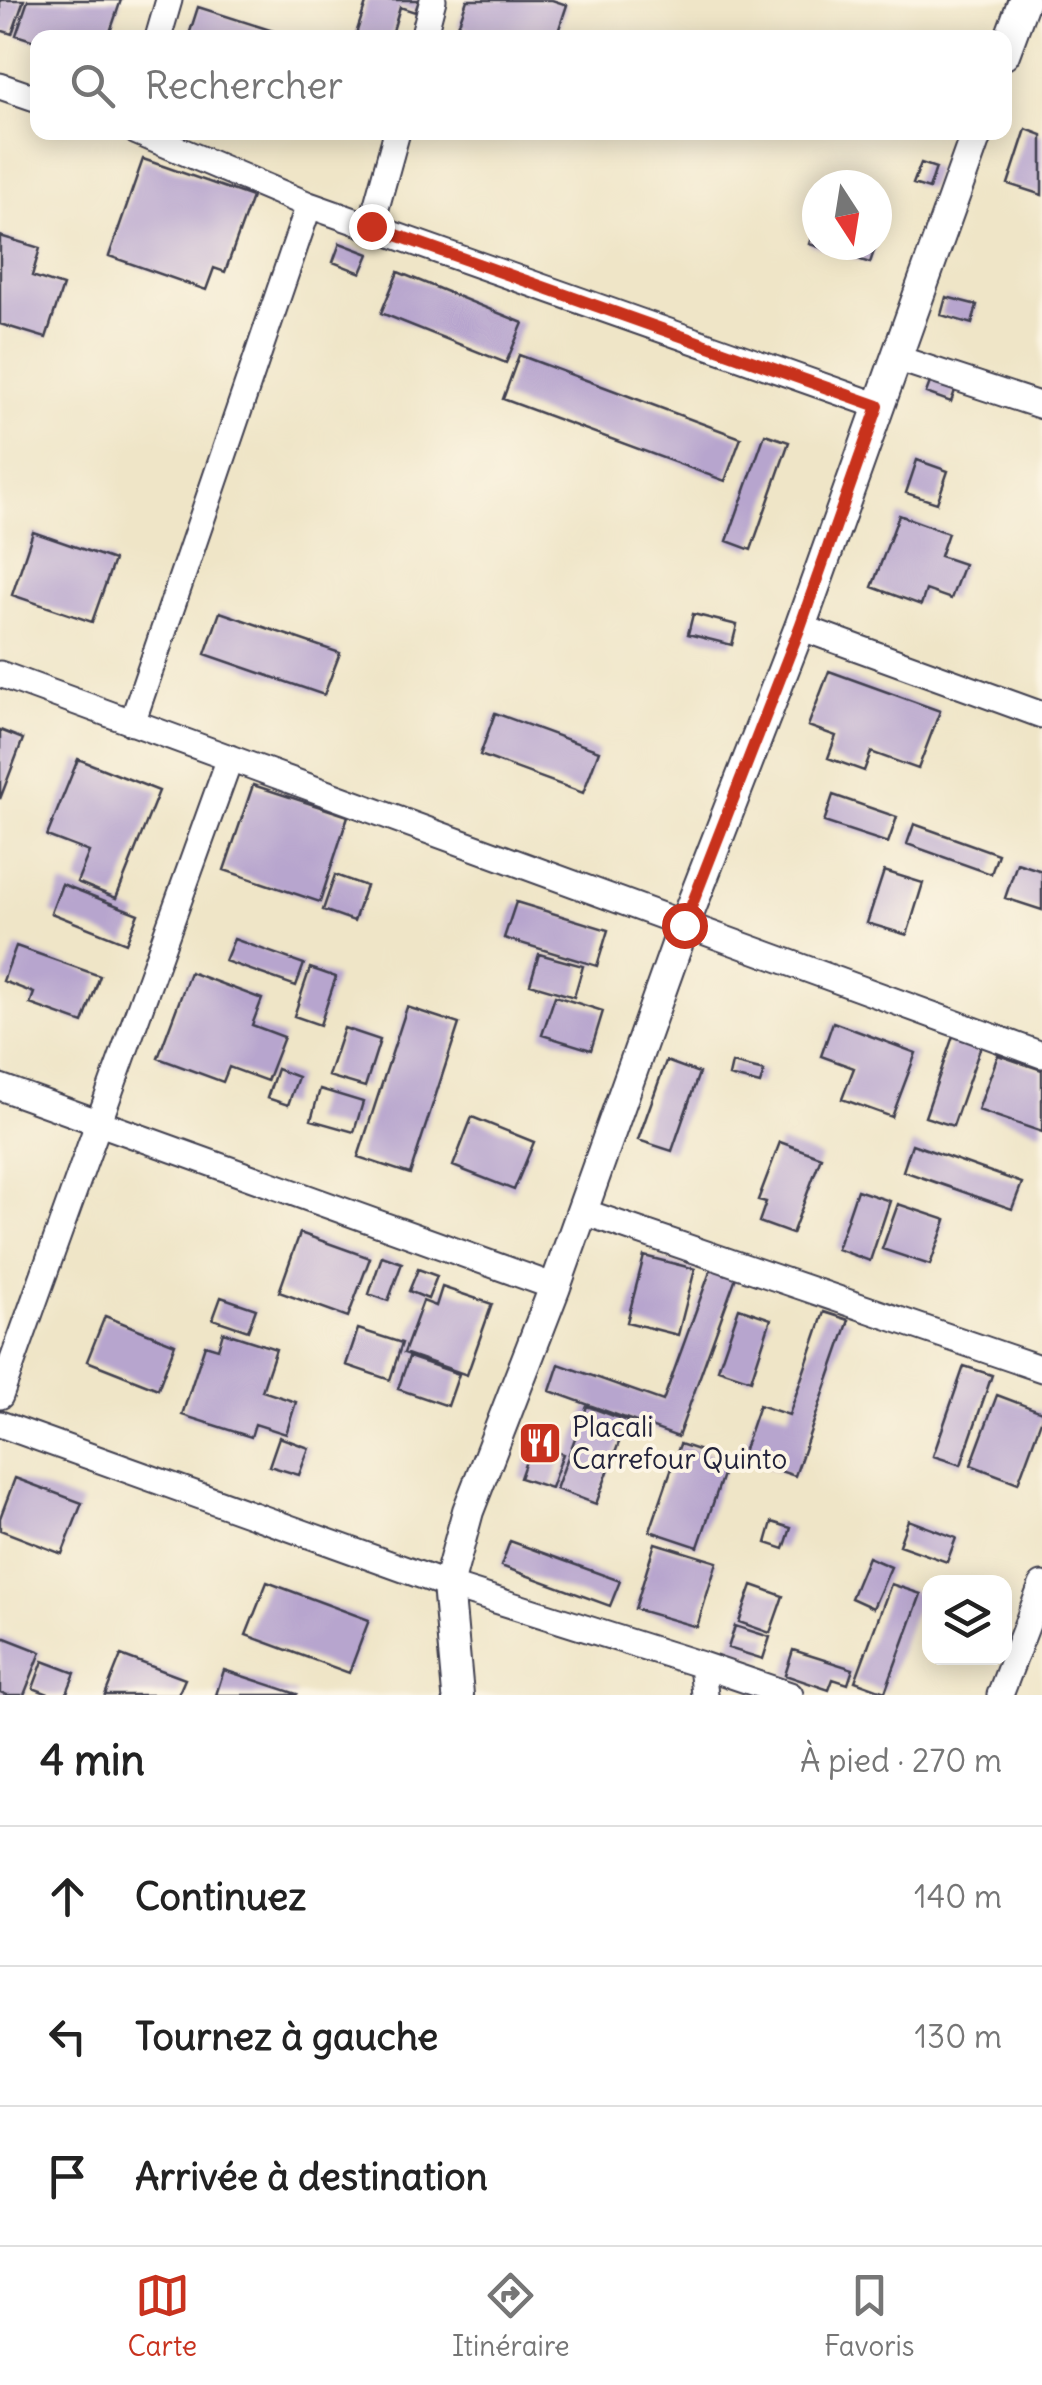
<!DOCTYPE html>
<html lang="fr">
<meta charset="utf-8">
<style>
body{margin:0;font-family:Delius,sans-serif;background:#f2f2f2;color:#222}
.controls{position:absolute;right:30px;bottom:30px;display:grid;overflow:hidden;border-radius:20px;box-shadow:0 5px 25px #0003}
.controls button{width:90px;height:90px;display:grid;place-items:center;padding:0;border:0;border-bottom:2px solid #e0e0e0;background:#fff;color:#222;font:50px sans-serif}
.compass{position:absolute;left:802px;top:170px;width:90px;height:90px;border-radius:50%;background:#fff;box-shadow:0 5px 25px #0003;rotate:168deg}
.stop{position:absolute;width:30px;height:30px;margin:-22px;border:8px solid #c8321e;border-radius:50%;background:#fff}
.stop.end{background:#c8321e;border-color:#fff;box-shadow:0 2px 10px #0008}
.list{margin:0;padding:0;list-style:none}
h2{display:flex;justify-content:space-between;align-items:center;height:130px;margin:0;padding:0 40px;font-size:42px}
h2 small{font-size:32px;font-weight:400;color:#767676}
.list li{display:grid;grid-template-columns:65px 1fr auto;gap:30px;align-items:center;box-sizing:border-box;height:140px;padding:0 40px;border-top:2px solid #e0e0e0}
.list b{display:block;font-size:38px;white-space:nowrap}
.list em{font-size:32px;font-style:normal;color:#767676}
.icon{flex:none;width:55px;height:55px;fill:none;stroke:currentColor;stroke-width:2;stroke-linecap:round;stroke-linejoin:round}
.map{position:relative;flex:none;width:1042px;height:1695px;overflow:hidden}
.search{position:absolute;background:#fff;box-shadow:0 5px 25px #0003;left:30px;right:30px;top:30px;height:110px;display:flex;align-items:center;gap:25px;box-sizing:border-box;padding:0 35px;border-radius:20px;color:#767676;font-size:38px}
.sheet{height:550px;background:#fff}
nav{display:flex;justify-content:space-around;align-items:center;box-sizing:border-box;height:140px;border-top:2px solid #e0e0e0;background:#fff;font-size:28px;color:#767676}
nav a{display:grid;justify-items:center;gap:5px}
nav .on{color:#c8321e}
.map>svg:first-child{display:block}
.building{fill:#b7a5ce}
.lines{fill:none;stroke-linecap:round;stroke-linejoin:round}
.minor-casing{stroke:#413f50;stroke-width:29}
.tertiary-casing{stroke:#413f50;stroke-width:34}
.minor{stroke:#fff;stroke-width:25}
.tertiary{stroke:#fff;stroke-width:30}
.route{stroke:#c8321e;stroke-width:12}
.labels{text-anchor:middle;stroke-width:8;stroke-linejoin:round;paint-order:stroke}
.poi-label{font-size:28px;fill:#22223b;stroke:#fcf5e5;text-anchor:start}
</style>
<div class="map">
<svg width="1042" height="1695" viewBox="0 0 1042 1695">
<rect width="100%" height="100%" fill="#fcf5e5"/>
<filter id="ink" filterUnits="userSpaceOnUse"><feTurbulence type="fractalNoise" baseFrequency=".01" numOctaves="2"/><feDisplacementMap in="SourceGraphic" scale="20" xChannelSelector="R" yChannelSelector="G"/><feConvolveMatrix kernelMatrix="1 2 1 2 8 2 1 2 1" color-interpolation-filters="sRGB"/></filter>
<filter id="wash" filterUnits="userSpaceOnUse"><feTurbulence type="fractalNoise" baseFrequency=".0048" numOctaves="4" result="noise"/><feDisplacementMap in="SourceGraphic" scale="40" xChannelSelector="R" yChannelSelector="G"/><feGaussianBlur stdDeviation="2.25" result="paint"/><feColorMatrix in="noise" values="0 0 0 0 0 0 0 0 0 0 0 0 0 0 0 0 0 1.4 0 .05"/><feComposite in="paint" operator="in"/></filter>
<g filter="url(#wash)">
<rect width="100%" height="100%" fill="#efe5c7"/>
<g id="blocks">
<path class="building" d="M 0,0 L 24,0 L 12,34 L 0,30 Z
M 28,0 L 121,0 L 108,38 L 38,38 L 38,42 L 16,35 Z
M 367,0 L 419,0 L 415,12 L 400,7 L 391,38 L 369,38 L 356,34 Z
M 467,0 L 552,0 L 567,5 L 556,38 L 488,38 L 458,26 Z
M 198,7 L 292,37 L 292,38 L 188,38 Z
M 1026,129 L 1042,135 L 1042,195 L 1008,184 Z
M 143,159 L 252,197 L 225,272 L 214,268 L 206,290 L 109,256 Z
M 921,163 L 936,168 L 929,189 L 913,184 Z
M 816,223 L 817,245 L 876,245 L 870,263 L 809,244 Z
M 0,236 L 40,248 L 32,276 L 63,286 L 46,338 L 0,324 Z
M 340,243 L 369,254 L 361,273 L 333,262 Z
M 398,272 L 523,323 L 506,363 L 381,313 Z
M 946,297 L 977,305 L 972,324 L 941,315 Z
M 519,355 L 741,438 L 725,481 L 503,399 Z
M 932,377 L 957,385 L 951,402 L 926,393 Z
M 765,434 L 789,442 L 751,550 L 727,541 Z
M 917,460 L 948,471 L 937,503 L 906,493 Z
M 899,515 L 948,533 L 940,556 L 964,564 L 951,599 L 926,590 L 921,605 L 872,587 Z
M 33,532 L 114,560 L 92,622 L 12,595 Z
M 220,612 L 340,653 L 324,695 L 205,654 Z
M 693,614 L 737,625 L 732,645 L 688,634 Z
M 829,671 L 940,711 L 918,769 L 871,752 L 864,771 L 828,758 L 836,736 L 808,726 Z
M 495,713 L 599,751 L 583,793 L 480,755 Z
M 0,730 L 23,739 L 0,799 Z
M 78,759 L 159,791 L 116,898 L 77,882 L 89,852 L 47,836 Z
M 253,785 L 348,816 L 320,902 L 224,870 Z
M 833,795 L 897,817 L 888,843 L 824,822 Z
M 914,824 L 998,854 L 991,874 L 907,844 Z
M 1017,863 L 1042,871 L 1042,910 L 1005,898 Z
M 884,871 L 923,883 L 907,935 L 867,923 Z
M 335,875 L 366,886 L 354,921 L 323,910 Z
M 62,884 L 138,914 L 126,943 L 51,913 Z
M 516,902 L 608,930 L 597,966 L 504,938 Z
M 234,939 L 304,964 L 296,986 L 225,961 Z
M 16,946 L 100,976 L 83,1023 L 30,1004 L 34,993 L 3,981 Z
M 539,954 L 583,966 L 574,997 L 530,984 Z
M 310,968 L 336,977 L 320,1025 L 294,1016 Z
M 190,972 L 262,999 L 252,1025 L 284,1037 L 267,1081 L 229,1067 L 223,1082 L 158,1058 Z
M 555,996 L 603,1011 L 591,1050 L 542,1035 Z
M 407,1007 L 459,1024 L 410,1174 L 358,1157 Z
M 833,1022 L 916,1053 L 892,1117 L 842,1099 L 854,1068 L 821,1056 Z
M 344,1028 L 380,1040 L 365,1087 L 328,1076 Z
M 954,1033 L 982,1043 L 953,1126 L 925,1117 Z
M 998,1055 L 1042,1070 L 1042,1132 L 978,1110 Z
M 666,1061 L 699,1073 L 672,1151 L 638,1140 Z
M 732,1063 L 764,1071 L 760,1084 L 729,1076 Z
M 277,1069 L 298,1077 L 288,1105 L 267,1098 Z
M 320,1089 L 363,1102 L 354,1132 L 311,1120 Z
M 472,1117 L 534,1142 L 514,1190 L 453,1166 Z
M 780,1142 L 821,1157 L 792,1234 L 759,1222 L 766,1202 L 758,1200 Z
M 912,1144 L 1022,1183 L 1012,1209 L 903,1171 Z
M 857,1190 L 890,1201 L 870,1261 L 837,1249 Z
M 898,1204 L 946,1220 L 930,1265 L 882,1249 Z
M 300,1233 L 370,1258 L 348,1317 L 279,1292 Z
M 382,1256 L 402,1263 L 388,1301 L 369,1294 Z
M 644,1256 L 695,1269 L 678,1335 L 627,1322 Z
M 418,1269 L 437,1276 L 428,1299 L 409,1291 Z
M 711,1269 L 736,1277 L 678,1437 L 550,1391 L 559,1364 L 663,1401 Z
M 442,1287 L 492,1304 L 467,1375 L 404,1353 L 423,1301 L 436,1306 Z
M 221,1297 L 256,1309 L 248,1331 L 213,1319 Z
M 739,1308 L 771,1319 L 751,1380 L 718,1369 Z
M 824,1312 L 849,1320 L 795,1476 L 741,1458 L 759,1405 L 789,1415 Z
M 105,1316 L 175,1344 L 158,1389 L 87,1361 Z
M 358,1329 L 402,1343 L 390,1380 L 346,1365 Z
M 223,1332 L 276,1349 L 262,1391 L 296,1402 L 286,1434 L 255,1424 L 251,1437 L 182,1415 L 205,1345 L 218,1349 Z
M 409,1357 L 459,1374 L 448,1406 L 398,1389 Z
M 964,1366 L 992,1375 L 961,1465 L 933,1456 Z
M 997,1395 L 1042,1412 L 1042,1418 L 1018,1483 L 971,1465 Z
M 587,1406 L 627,1421 L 596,1504 L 556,1489 Z
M 279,1437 L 309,1448 L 299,1475 L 269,1466 Z
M 532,1444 L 563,1454 L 551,1488 L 520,1478 Z
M 680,1444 L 728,1460 L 698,1547 L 650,1531 Z
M 15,1478 L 82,1503 L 62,1554 L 0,1530 L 0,1518 Z
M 908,1520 L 956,1538 L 947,1562 L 899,1545 Z
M 772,1522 L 791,1528 L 784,1549 L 766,1543 Z
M 510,1541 L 620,1581 L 610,1606 L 501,1566 Z
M 655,1543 L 717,1562 L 697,1627 L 635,1609 Z
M 868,1557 L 891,1567 L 873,1608 L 851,1598 Z
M 267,1582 L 369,1620 L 349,1673 L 246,1635 Z
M 891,1584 L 921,1594 L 885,1692 L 855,1681 Z
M 752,1585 L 783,1596 L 770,1633 L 739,1622 Z
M 735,1626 L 770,1637 L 763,1659 L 728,1648 Z
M 0,1636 L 41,1652 L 24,1695 L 7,1695 L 0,1692 Z
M 793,1650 L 853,1669 L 848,1684 L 833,1679 L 829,1690 L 785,1675 Z
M 121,1655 L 185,1679 L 178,1695 L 105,1695 Z
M 43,1661 L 75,1673 L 66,1695 L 51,1695 L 33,1688 Z
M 224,1670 L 297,1694 L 296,1695 L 216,1695 Z"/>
</g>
</g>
<g filter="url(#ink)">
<use href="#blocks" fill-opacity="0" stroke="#413f50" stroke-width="2.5"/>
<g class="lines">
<g class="minor-casing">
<path id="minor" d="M 158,38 L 169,0
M 423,38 L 433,0
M 0,86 L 38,99
M 137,132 L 309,205 L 879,406
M 371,226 L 397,132
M 896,358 L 1042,406
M 800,627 L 1042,715
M 0,674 L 1042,1055
M 132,723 L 309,205
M 0,1087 L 555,1287
M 581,1211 L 1042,1369
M 0,1396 L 230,758
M 0,1424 L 448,1585 L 702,1665 L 790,1695
M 702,1665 L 705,1695
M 1000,1695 L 1042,1585"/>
</g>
<g class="tertiary-casing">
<path id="tertiary" d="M 1004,54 L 1024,0
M 458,1695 L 448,1585 L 468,1511 L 555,1287 L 684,925 L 800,627 L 977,132"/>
</g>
<use href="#minor" class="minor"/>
<use href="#tertiary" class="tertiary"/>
</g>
</g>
<g class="lines" filter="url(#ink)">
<path class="route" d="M 371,226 L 878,406 L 800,627 L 684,925"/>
</g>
<defs>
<g id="restaurant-square" transform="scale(2.25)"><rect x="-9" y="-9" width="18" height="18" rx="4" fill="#c8321e" stroke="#fcf5e5"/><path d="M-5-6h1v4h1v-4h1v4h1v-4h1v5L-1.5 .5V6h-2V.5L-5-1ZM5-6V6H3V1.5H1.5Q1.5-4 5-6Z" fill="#fff"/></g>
</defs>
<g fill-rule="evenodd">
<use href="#restaurant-square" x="540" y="1443"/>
</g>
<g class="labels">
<g class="poi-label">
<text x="572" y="1437">Placali<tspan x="572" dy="32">Carrefour Quinto</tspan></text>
</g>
</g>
</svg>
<div class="controls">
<button><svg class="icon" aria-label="layers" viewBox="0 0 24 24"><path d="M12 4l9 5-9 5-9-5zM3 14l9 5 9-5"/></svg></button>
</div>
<svg class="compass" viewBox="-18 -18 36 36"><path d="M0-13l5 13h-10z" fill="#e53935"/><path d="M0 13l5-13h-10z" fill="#767676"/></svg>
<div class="stop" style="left:684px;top:925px"></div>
<div class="stop end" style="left:371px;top:226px"></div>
<div class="search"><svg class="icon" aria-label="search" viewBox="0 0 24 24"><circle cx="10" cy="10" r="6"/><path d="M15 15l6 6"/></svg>Rechercher</div>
</div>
<section class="sheet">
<h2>4 min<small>À pied · 270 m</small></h2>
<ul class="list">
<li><svg class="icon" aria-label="ahead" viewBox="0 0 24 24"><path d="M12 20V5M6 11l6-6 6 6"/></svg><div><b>Continuez</b></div><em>140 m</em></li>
<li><svg class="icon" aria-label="left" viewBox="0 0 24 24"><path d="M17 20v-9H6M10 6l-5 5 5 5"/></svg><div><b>Tournez à gauche</b></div><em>130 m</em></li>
<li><svg class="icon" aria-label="arrive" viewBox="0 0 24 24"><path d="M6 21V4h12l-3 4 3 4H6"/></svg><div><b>Arrivée à destination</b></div></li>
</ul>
</section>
<nav>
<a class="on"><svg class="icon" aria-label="map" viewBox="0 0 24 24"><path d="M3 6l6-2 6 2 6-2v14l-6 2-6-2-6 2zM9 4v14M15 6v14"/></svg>Carte</a>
<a><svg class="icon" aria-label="directions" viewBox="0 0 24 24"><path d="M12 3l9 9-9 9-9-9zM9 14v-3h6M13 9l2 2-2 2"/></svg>Itinéraire</a>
<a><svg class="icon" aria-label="saved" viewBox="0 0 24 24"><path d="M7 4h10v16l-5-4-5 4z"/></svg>Favoris</a>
</nav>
